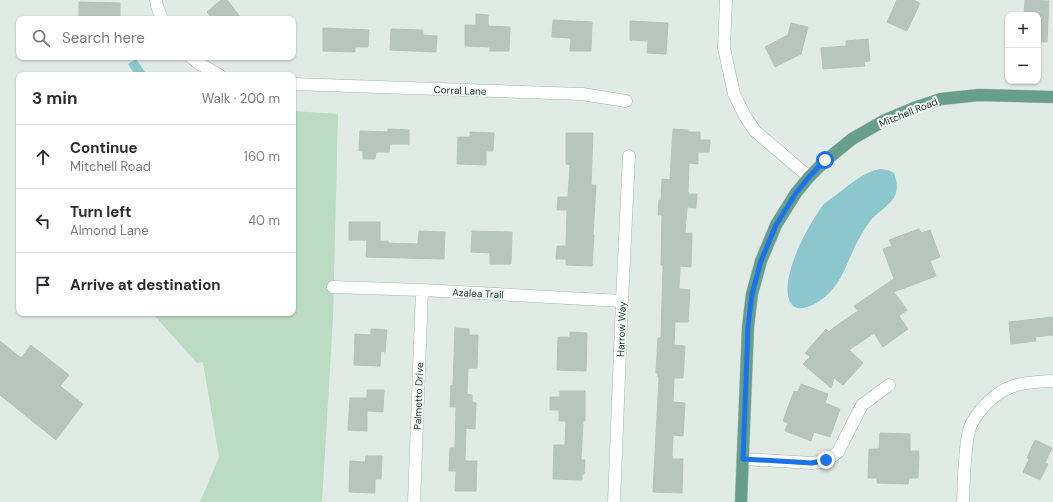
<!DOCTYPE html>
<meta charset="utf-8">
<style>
body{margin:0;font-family:"DM Sans",sans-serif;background:#f7f7f7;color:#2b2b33}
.controls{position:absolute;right:12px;top:12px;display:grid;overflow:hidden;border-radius:8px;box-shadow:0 1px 3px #0004}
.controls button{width:36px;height:36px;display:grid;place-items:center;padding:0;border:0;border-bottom:1px solid #e1e1e2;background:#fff;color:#2b2b33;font:20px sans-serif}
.stop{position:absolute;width:12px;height:12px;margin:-9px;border:3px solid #1a73e8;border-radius:50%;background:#fff}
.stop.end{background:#1a73e8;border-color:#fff;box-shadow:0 1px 4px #0008}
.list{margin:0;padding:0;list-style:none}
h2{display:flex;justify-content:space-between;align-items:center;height:52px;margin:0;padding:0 16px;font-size:17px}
h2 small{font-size:13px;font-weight:400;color:#7c7c81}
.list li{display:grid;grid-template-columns:26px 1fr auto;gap:12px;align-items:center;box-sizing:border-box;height:64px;padding:0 16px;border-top:1px solid #e1e1e2}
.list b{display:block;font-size:15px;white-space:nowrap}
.list p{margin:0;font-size:13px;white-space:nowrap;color:#7c7c81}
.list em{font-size:13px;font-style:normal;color:#7c7c81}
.icon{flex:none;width:22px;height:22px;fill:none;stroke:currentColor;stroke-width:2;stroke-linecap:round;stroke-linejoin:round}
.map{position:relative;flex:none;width:1053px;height:502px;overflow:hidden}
.search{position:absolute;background:#fff;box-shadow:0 1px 3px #0004;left:16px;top:16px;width:280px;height:44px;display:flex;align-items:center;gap:10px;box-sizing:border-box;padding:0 14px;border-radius:8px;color:#7c7c81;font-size:15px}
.panel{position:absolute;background:#fff;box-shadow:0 1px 3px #0004;left:16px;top:72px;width:280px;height:244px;border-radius:8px}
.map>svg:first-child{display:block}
.green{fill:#bbdbc2}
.water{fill:#8cc7cd}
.building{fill:#b7c5bf;stroke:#b4c4bc}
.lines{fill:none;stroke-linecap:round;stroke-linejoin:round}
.minor-casing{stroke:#a4b2ac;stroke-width:13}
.major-casing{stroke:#c1c8c6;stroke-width:13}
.minor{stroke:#fff;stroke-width:12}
.major{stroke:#689e8c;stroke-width:12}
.route{stroke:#1a73e8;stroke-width:5}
.labels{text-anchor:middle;stroke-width:4;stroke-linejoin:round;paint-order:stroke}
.street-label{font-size:10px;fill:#223a32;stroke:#f1f7f4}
</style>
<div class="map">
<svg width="1053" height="502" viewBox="0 0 1053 502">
<rect width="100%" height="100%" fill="#e1ebe6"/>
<path class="green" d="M 293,111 L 338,114 L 333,318 L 322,502 L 200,502 L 219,457 L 203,362 L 197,363 L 152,313 L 293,313 Z"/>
<path class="water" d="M 136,59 L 147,75 L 135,75 L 128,64 Z
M 880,169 L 888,170 L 894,173 C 904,200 886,204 871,220 C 867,225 864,230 861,235 C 850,253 845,276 831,291 C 821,302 793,321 788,296 C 784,273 804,233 817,214 C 819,211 821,207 824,204 C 827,201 832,198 836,195 C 849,185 863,172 880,169 Z"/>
<path class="building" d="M 221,0 L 227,0 L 242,19 L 213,19 L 207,12 Z
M 897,0 L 913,0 L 920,3 L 907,31 L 887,22 Z
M 1025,0 L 1049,1 L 1047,42 L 1038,42 L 1038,15 L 1024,15 Z
M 79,2 L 120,3 L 120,19 L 79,19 Z
M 476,14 L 488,15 L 488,26 L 510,27 L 509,51 L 490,51 L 490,47 L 465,46 L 465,25 L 476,25 Z
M 553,20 L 592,22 L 591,51 L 570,51 L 571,38 L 552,37 Z
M 630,21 L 668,23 L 666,54 L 647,53 L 648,41 L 630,40 Z
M 791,23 L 808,27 L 801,54 L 775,67 L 765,47 L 788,35 Z
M 323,28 L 369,30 L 368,47 L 355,47 L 355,52 L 323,51 Z
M 391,29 L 423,30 L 423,35 L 437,36 L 436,52 L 390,50 Z
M 868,39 L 870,61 L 864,62 L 865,66 L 823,69 L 821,48 L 846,46 L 846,41 Z
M 388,129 L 409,130 L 409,144 L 390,144 L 389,152 L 376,152 L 375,159 L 363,159 L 363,151 L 359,151 L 360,131 L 388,132 Z
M 673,129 L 688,130 L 688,132 L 700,132 L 700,140 L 710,140 L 709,152 L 698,152 L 698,164 L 689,163 L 688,194 L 697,194 L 696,208 L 687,207 L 685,233 L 692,233 L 691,267 L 680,266 L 679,289 L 690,290 L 688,322 L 675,322 L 674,345 L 685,346 L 683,378 L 674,378 L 673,402 L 685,403 L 683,436 L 673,435 L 672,459 L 683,459 L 682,493 L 653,492 L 659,377 L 658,377 L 658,373 L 656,373 L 658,338 L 661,338 L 663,265 L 661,265 L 662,215 L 658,215 L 659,200 L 661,201 L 662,179 L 670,180 Z
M 470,132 L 494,133 L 493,151 L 486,151 L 486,165 L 457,164 L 458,137 L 470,137 Z
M 566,133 L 593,133 L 591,185 L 596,185 L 593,235 L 594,235 L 592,266 L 566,265 L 566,259 L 556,259 L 557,246 L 566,246 L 567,210 L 557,210 L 558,197 L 568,197 L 570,165 L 566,164 Z
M 349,222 L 380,222 L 380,241 L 388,241 L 388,243 L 418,244 L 419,231 L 445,232 L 444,259 L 366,257 L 367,240 L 349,240 Z
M 919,229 L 921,233 L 930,230 L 940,257 L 930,261 L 936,276 L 894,292 L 907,310 L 899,316 L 908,329 L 883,347 L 874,333 L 849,350 L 863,363 L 843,385 L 834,378 L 831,388 L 803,364 L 810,357 L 805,353 L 826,329 L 829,332 L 833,328 L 858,311 L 854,306 L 894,279 L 883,249 L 892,246 L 889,240 Z
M 472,231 L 512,232 L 511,264 L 490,264 L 490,253 L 471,252 Z
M 1053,317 L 1053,335 L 1035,337 L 1036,341 L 1011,344 L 1009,322 Z
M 455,328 L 469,329 L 469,335 L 478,335 L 477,368 L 468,368 L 467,394 L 472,395 L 472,402 L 476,403 L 475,429 L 466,428 L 465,461 L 477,461 L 476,491 L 455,491 L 456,471 L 449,471 L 450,448 L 455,448 L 456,407 L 450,407 L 451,385 L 453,385 Z
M 371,329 L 387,330 L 385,352 L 381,351 L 380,366 L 354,365 L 355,334 L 371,335 Z
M 570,332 L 587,333 L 586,371 L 557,370 L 558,337 L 570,337 Z
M 0,341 L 21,358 L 31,345 L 69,375 L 60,386 L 83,404 L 56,440 L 0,395 Z
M 801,384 L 828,394 L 825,403 L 840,409 L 830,437 L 814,432 L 811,441 L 785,431 L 788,423 L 783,421 L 794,391 L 798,392 Z
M 367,390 L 384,390 L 383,412 L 367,411 L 367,431 L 348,430 L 350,398 L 367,398 Z
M 560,391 L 585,391 L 585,421 L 583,421 L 581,460 L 585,460 L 584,474 L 582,474 L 582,480 L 553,479 L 554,445 L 565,445 L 566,421 L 559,421 L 559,410 L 550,410 L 550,397 L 560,397 Z
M 880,433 L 910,434 L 910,451 L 919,451 L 918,478 L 909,478 L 908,484 L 877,483 L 877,478 L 868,478 L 869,449 L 879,449 Z
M 1035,440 L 1052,448 L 1045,463 L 1048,464 L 1040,480 L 1023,472 L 1029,459 L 1027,458 Z
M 366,456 L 382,456 L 381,479 L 375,479 L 375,493 L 349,492 L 350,461 L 365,462 Z"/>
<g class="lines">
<g class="minor-casing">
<path id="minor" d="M 156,0 L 157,6 L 162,19
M 726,0 L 724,48 L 734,94 L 745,116 L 755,131 L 809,177
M 191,57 L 198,63 L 219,75
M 293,84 L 582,94 L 626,101
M 333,287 L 422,290 L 622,301
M 743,459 L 812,463 L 826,461 L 838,452 L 862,405 L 889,385
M 414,502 L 422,290
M 614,502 L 622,301 L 629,156
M 963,502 C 964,480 964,457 968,435 C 969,427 975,417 980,411 C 1002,384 1021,382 1053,381"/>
</g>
<g class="major-casing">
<path id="major" d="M 741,502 L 748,327 L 752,294 L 761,261 L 776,225 L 796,193 L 809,177 L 825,161 L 852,139 L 885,120 L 914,108 L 941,99 L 979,95 L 1053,97"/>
</g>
<use href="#minor" class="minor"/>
<use href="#major" class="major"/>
</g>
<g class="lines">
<path class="route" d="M 825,160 L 809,177 L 796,193 L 776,225 L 761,261 L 752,294 L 748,327 L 743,459 L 812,463 L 826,460"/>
</g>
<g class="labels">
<g class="street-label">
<text transform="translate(460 90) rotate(2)" y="4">Corral Lane</text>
<text transform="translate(908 112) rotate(-22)" y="4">Mitchell Road</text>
<text transform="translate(478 293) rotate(3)" y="4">Azalea Trail</text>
<text transform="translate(621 329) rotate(-88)" y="4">Harrow Way</text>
<text transform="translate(418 396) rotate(-88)" y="4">Palmetto Drive</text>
</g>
</g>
</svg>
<div class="controls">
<button>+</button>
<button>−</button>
</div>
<div class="stop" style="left:825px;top:160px"></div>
<div class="stop end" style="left:826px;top:460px"></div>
<div class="search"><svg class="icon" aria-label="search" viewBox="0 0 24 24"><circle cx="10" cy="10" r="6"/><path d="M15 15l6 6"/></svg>Search here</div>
<section class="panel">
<h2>3 min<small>Walk · 200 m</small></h2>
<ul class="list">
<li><svg class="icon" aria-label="ahead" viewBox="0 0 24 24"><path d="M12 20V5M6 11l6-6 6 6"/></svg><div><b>Continue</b><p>Mitchell Road</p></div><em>160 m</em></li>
<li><svg class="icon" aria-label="left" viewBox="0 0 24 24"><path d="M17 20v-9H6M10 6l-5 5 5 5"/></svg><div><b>Turn left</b><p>Almond Lane</p></div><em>40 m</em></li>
<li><svg class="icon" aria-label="arrive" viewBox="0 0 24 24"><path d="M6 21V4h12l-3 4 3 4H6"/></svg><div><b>Arrive at destination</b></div></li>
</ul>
</section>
</div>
